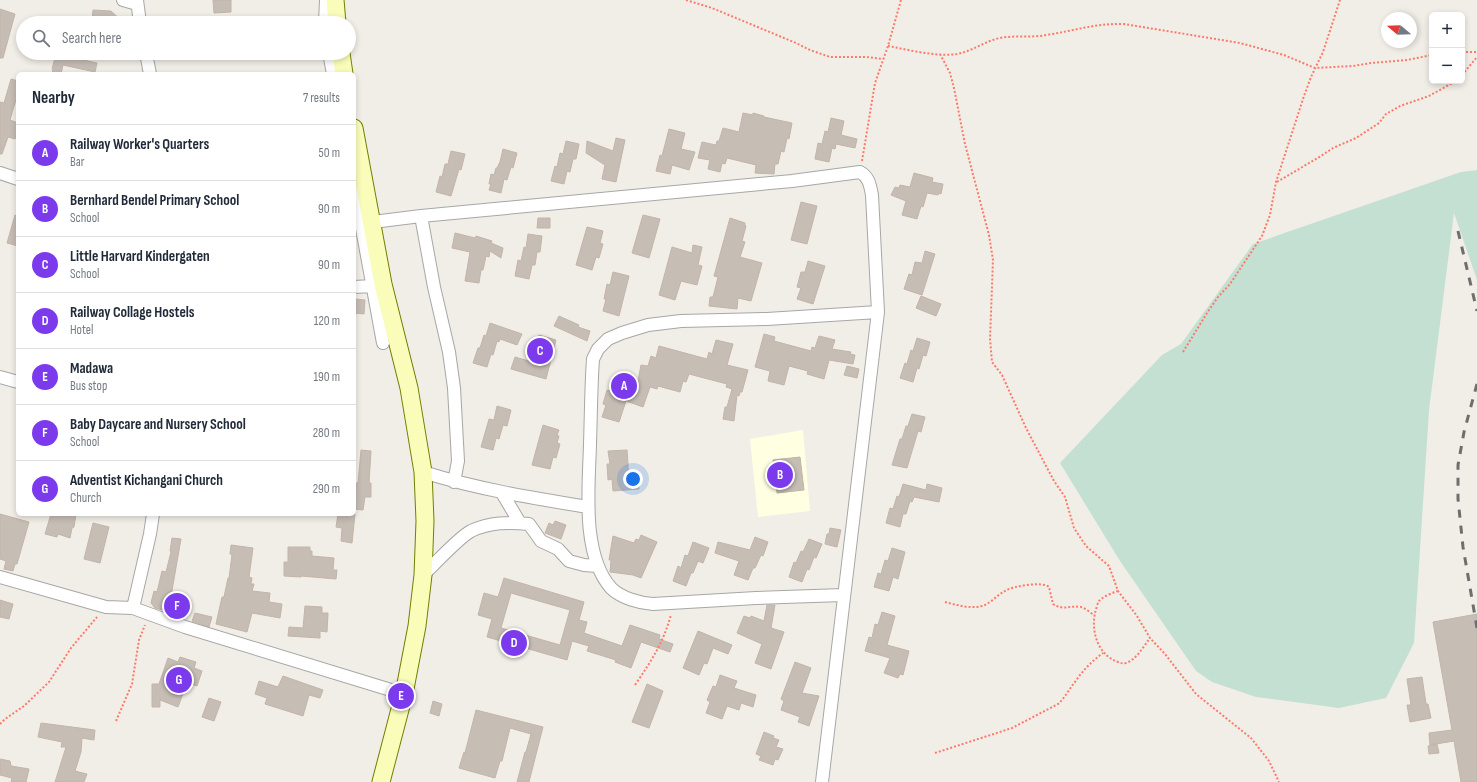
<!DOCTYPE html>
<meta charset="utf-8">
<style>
body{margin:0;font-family:"Sofia Sans Condensed",sans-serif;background:#f2f2f3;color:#1f2937}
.controls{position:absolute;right:12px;top:12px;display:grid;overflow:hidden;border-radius:6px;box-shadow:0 2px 6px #0003}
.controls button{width:36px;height:36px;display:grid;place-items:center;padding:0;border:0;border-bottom:1px solid #e0e1e3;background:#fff;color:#1f2937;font:20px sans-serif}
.compass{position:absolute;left:1381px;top:12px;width:36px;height:36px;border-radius:50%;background:#fff;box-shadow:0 2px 6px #0003;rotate:289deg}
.you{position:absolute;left:633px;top:479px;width:14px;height:14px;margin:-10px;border:3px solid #fff;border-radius:50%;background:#1a73e8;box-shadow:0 0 0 6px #1a73e833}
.badge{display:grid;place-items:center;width:26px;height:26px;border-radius:50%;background:#7c3aed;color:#fff;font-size:13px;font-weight:700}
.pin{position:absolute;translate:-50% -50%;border:2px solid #fff;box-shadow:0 1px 4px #0006}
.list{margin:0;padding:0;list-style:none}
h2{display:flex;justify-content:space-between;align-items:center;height:52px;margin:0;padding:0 16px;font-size:17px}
h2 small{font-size:13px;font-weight:400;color:#747a83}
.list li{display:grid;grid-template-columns:26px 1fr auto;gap:12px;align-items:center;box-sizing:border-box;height:56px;padding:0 16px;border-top:1px solid #e0e1e3}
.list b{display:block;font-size:15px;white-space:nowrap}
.list p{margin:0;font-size:13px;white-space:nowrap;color:#747a83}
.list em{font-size:13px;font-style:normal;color:#747a83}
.icon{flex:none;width:22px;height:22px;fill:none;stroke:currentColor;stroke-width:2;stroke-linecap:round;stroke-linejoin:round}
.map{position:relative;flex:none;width:1477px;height:782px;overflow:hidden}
.search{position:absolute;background:#fff;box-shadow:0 2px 6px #0003;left:16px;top:16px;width:340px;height:44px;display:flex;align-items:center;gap:10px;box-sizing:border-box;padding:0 14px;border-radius:22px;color:#747a83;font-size:15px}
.panel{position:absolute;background:#fff;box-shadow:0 2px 6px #0003;left:16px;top:72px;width:340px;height:444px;border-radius:6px}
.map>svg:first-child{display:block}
.education{fill:#ffffe2}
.wetland{fill:#c3e0d2}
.building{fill:#c6bdb5;stroke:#c4b4a8;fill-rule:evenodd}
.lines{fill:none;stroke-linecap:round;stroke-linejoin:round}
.street-casing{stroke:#a7a7a7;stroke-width:14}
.secondary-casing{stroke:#727f00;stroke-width:19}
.path{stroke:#ff796a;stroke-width:2;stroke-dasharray:2 2;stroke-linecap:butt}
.street{stroke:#fff;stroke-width:12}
.secondary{stroke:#fafdb9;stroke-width:17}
.rail{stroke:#6e6e6e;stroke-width:3;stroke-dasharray:8 8;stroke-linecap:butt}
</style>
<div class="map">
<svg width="1477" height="782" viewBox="0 0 1477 782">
<rect width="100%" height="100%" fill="#f1eee7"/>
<path class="education" d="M 803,430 L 810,511 L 758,517 L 750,439 Z"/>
<path class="wetland" d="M 1477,170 L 1477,280 L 1454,213 L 1429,410 L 1414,643 L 1386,698 L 1339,708 L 1256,697 L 1212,682 L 1196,671 L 1120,561 L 1060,463 L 1162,355 L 1181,344 L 1253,244 L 1461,172 Z"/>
<path class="building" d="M 213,0 L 231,0 L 231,12 L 214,13 Z
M 0,9 L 15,14 L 3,58 L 0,58 Z
M 93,10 L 111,11 L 124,23 L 92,21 Z
M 56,54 L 97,63 L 95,72 L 63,65 L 61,74 L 52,74 L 53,69 L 52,69 Z
M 11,79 L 18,81 L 18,93 L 10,120 L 18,123 L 18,127 L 15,139 L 8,137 L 2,154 L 0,154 L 0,102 L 4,103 Z
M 743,113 L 753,115 L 753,113 L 764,116 L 764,117 L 792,123 L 789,139 L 787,138 L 784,152 L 781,151 L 778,164 L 775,164 L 774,174 L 755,173 L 756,165 L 727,158 L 725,164 L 722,163 L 720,172 L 708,169 L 710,160 L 698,158 L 702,142 L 716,145 L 717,141 L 719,141 L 723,128 L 739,132 Z
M 831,118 L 844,121 L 841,135 L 857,139 L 855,148 L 836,144 L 835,149 L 832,148 L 829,162 L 815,159 L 818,143 L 822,144 L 825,131 L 828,132 Z
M 669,129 L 685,133 L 681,149 L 695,152 L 689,170 L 672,165 L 670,174 L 656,171 L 660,155 L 662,156 Z
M 616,138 L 625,140 L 616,182 L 602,179 L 605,165 L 586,153 L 587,141 L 613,151 Z
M 566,141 L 579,144 L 576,159 L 573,159 L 570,172 L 567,171 L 564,184 L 551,181 L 555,166 L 557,167 L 560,153 L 563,154 Z
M 503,149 L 517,153 L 513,168 L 511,167 L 507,180 L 504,179 L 501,193 L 489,190 L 491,184 L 489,184 L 491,174 L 494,175 L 496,168 L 497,168 L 500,162 Z
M 451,151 L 465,154 L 461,170 L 459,169 L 451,196 L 436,192 L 440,176 L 442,177 L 445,164 L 448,164 Z
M 914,173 L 933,178 L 932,182 L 943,184 L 941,194 L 939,193 L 938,195 L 927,193 L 923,207 L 921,206 L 917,219 L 902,215 L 906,201 L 891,195 L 895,187 L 899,188 L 900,185 L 910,187 Z
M 801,202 L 817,206 L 807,244 L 791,240 Z
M 15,215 L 18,216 L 18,246 L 7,243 Z
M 643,215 L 660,219 L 649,258 L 632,253 Z
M 538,218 L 550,218 L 550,228 L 537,228 Z
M 730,218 L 745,223 L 745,226 L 746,226 L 742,241 L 745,242 L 740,257 L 762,263 L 751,301 L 738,298 L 737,309 L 709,306 L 710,297 L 713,297 L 718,277 L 714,276 Z
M 587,227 L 603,231 L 600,243 L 603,244 L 599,258 L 596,257 L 592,270 L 576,265 Z
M 455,233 L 475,238 L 476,236 L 492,241 L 491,243 L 503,248 L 501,258 L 490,251 L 489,257 L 486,256 L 483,270 L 481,270 L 479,283 L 465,281 L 470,252 L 452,248 Z
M 528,234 L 542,236 L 540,252 L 537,252 L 535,265 L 532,265 L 529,279 L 515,276 L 518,260 L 521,261 L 524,247 L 526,248 Z
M 693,245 L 702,247 L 698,265 L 702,266 L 697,285 L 681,281 L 675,300 L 659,295 L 672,247 L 692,253 Z
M 925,251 L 935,254 L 922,295 L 904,289 L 909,274 L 912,275 L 915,262 L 922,263 Z
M 808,261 L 825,266 L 813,304 L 797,299 L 801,288 L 797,287 L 801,272 L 805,272 Z
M 613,272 L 629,276 L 619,316 L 603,311 L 606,299 L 604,299 L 607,284 L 610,285 Z
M 921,296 L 941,304 L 936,316 L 916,308 Z
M 355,299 L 365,300 L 364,314 L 354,313 Z
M 559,316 L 579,325 L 578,327 L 590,331 L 587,341 L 554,326 Z
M 490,323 L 522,334 L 517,345 L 500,339 L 499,342 L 497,341 L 493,355 L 491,354 L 487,367 L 473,363 L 478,348 L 480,348 L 484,335 L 486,336 Z
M 764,334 L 775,337 L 774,341 L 811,351 L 812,347 L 815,348 L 819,336 L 835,340 L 832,349 L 851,352 L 850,354 L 855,355 L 853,364 L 829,360 L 824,379 L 807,374 L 808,371 L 789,366 L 784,385 L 768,381 L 770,371 L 755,367 Z
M 539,335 L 556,340 L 546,379 L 511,369 L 515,357 L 532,362 Z
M 917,338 L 930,342 L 926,356 L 923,355 L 919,369 L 917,368 L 913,382 L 900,378 L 905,363 L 907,364 L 911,350 L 913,351 Z
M 716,340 L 733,344 L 727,365 L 748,370 L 742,392 L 740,392 L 739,396 L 737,395 L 734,421 L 723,419 L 725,407 L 727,407 L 732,389 L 726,387 L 727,384 L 689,374 L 686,382 L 683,381 L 680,392 L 658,386 L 657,389 L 650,387 L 643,407 L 626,401 L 619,422 L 602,417 L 606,405 L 603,404 L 607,390 L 610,391 L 614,379 L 637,386 L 641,365 L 648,366 L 651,356 L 656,358 L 659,346 L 707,359 L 709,352 L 712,354 Z
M 847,366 L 859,369 L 857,378 L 844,375 Z
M 497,406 L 511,410 L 507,426 L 503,425 L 499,439 L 496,438 L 493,450 L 481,447 L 489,419 L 494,420 Z
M 912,414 L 925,417 L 921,432 L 918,431 L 907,468 L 892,465 L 900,439 L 902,439 L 906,426 L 908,426 Z
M 543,425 L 559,430 L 557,435 L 559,436 L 557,443 L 560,444 L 556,458 L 553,457 L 550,469 L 532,465 Z
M 361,450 L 371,451 L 369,483 L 371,483 L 371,497 L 365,497 L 363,510 L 354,509 L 354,483 L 358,483 Z
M 627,450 L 629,480 L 639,479 L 639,489 L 613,491 L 612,479 L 608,480 L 607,464 L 610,464 L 608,451 Z
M 800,457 L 804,490 L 777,493 L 773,460 Z
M 903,484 L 926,490 L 927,484 L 942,488 L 939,502 L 914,497 L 912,502 L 910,501 L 906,514 L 903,514 L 900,527 L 886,523 L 890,508 L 893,509 L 897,496 L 899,497 Z
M 0,514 L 29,522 L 17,564 L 15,564 L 13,571 L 4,569 L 6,561 L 0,559 Z
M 51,514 L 76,514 L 74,527 L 72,528 L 70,538 L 58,534 L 57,537 L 45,534 Z
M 338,514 L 355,514 L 352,543 L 341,541 L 342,528 L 336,527 Z
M 555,521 L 566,525 L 561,539 L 545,533 L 549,523 L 553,525 Z
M 93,523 L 109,527 L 100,563 L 84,559 Z
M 830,528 L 841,530 L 837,547 L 825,544 L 827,534 L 829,534 Z
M 641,535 L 657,542 L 641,578 L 633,575 L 610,572 L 611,560 L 609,560 L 613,536 L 634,543 L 636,539 L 639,540 Z
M 755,537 L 768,542 L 763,556 L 761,555 L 755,568 L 753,568 L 748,580 L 734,575 L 739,561 L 715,553 L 718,542 L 750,550 Z
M 172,538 L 181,539 L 171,596 L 183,599 L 183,601 L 187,602 L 183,615 L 155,608 L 151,603 L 154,591 L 157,592 L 162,571 L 166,572 L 171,552 L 170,551 Z
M 809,539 L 822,544 L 816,558 L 814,557 L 809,570 L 807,569 L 802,582 L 789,577 L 794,562 L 796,563 L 801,551 L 803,552 Z
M 693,542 L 709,548 L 703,563 L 698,561 L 693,573 L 691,573 L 686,586 L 673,581 L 678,566 L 681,568 L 685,555 L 688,556 Z
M 231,545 L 253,548 L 249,577 L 252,578 L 251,584 L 254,584 L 252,591 L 270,593 L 269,602 L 282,604 L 280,618 L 252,613 L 247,632 L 216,624 L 222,597 L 224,597 L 228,578 L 229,578 L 232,555 L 230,554 Z
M 288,547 L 310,547 L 310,551 L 312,551 L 312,556 L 334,558 L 333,570 L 337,570 L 336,579 L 301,576 L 301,577 L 284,576 L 284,562 L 288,562 Z
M 892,548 L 905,552 L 898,579 L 893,577 L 889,591 L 874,587 L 878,573 L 881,574 L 885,560 L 888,561 Z
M 504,578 L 584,602 L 579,620 L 587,622 L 584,633 L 622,646 L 630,625 L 660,635 L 659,639 L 673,644 L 670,652 L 641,642 L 631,668 L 615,662 L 616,660 L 587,651 L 589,646 L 572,641 L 567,660 L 487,637 L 492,619 L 478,615 L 484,593 L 498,597 ZM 511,593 L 570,610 L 560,645 L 501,628 Z
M 0,600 L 13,604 L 9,619 L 0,617 Z
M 767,605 L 775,605 L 771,628 L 784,632 L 771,669 L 755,663 L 762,644 L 737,633 L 744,616 L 750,618 L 751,616 L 764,621 Z
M 305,606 L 322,607 L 322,613 L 328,613 L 327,632 L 320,631 L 320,638 L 288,636 L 289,627 L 303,628 Z
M 882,612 L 895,616 L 887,645 L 909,651 L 903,675 L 900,674 L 898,678 L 884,673 L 890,658 L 865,651 L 869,637 L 872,638 L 875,624 L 878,625 Z
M 195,613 L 212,617 L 209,627 L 192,621 Z
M 1477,614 L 1477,782 L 1461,782 L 1454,741 L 1430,745 L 1429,733 L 1452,730 L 1433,622 Z
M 698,631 L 732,645 L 728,654 L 713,648 L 707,664 L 704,663 L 699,675 L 683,668 Z
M 180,657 L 196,662 L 194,668 L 202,671 L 197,686 L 188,683 L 185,692 L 184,691 L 178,707 L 160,700 L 160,707 L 152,707 L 152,684 L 159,684 L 168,658 L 178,662 Z
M 795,662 L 811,668 L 802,693 L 819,696 L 809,726 L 798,722 L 800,717 L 781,710 L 784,701 L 781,699 Z
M 720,675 L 737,681 L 734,688 L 756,695 L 753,707 L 741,703 L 739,710 L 727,706 L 722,719 L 706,713 L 710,702 L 707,700 L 713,686 L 716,687 Z
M 283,676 L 323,690 L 320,698 L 309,695 L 303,716 L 265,704 L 267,698 L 255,694 L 259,681 L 278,687 Z
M 1422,677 L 1426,704 L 1428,704 L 1431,718 L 1410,722 L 1407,705 L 1411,705 L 1407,679 Z
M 647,684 L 663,691 L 649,728 L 632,722 Z
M 209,698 L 221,702 L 214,721 L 202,717 Z
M 433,701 L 442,704 L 439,716 L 430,713 Z
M 476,710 L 543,727 L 529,782 L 517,782 L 525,752 L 526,752 L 531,734 L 510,728 L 502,761 L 500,761 L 495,778 L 459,768 L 464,752 L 465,753 Z
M 41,723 L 95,730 L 94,740 L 82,738 L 81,752 L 75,771 L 87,774 L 84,782 L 55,782 L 66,747 L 61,747 L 62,742 L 38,737 Z
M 764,732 L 774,736 L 773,738 L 779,740 L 776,747 L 783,749 L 778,760 L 775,759 L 773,765 L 759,760 L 761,756 L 756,754 Z
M 1437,744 L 1439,753 L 1429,754 L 1428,746 Z
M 0,759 L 10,761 L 11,766 L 29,769 L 26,782 L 11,782 L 12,778 L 0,775 Z"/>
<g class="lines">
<g class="street-casing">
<path id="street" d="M 123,0 L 137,4
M 137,0 L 140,23
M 325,23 L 326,0
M 146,53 L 150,74
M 329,53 L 333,74
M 0,173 L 18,179
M 354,185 L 383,343
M 421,216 L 434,287 L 449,352 L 454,388 L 458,461 L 454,482
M 373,222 L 421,216 L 792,181 L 860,172 C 869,177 870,185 872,195 L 878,312 L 822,782
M 354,287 L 373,286 L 381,284
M 0,377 L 18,382
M 423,472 C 477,489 532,498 588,507
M 502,493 L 520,523
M 423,575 C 435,564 458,538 471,531 C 490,522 509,522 529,524 L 541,541 L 558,549 L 569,561 L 584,565 L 597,566
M 0,577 L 106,607 L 133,608 L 185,627 L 404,694
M 843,595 L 756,598 L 653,604 C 639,603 621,598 611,588 C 581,554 589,486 590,444 C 591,415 591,387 593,359 L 598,349 L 608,339 L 622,333 L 648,325 L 681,321 L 767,319 L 878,312
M 133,608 L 150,534 L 153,514"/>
</g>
<g class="secondary-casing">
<path id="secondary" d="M 335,0 L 337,23
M 341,53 L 344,74
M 354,128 L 383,284 L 409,388 L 423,472 L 425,521 L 423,575 L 417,626 L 404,694 L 381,782"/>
</g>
<path class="path" d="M 686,0 L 712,8 L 796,43 L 810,50 L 830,57 L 866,57 L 882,59
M 888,46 C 910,50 935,57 957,54 C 973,51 985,41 1000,38 C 1015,35 1031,38 1046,35 C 1074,31 1095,23 1124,24 L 1240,43 L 1284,55 L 1315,68 L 1353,66 L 1371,63 L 1407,60 L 1432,55
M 1462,52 L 1477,52
M 940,54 L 950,73 L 954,88 L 965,144 L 989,235 L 993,260 L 990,339 L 992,362 L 1002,375 L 1026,428 L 1054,481 L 1065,497 L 1074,528 L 1086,546 L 1109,566 L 1118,591 L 1137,616 L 1150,638 L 1165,654 L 1196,694 L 1251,738 L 1269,761 L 1279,782
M 1462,75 L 1477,57
M 862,161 L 875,83 L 888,46 L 901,0
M 1277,182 L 1321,156 L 1333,148 L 1356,138 L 1379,123 L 1386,114 L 1400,106 L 1429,96 L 1456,81
M 1183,352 L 1207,313 L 1218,297 L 1230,284 L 1262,236 L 1270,215 L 1276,182 L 1304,96 L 1311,77 L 1323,52 L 1340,0
M 1118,591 C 1112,593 1104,596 1099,601 C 1097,604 1096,610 1095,613 C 1091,632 1098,655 1118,662 C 1121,663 1123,664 1126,663 C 1137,659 1143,647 1150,638
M 945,602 C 957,605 970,609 982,606 C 990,604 997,595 1005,591 C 1012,586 1043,581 1049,587 L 1053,604 C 1064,611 1070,605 1081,607 C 1085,608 1091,613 1095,616
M 635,685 C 652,660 663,643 671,615
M 116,721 L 132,684 L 139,640 L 145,625
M 0,724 L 5,719 L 24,706 L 49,682 L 71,648 L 97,617
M 935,753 L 1012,728 L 1058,704 C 1065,698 1069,689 1075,682 C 1083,670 1092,661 1103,653"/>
<use href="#street" class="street"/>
<use href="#secondary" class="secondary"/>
<path class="rail" d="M 1458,231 L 1477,311
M 1477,384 L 1464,432 L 1458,465 L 1458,499 L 1463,547 L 1477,628"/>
</g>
</svg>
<div class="controls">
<button>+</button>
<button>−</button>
</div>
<svg class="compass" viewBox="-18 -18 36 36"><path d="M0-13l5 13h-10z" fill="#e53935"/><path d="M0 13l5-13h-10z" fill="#747a83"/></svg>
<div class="you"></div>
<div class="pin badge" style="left:624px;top:386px">A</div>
<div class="pin badge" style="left:780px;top:475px">B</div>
<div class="pin badge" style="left:540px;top:351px">C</div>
<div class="pin badge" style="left:514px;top:643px">D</div>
<div class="pin badge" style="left:401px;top:696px">E</div>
<div class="pin badge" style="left:177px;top:606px">F</div>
<div class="pin badge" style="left:179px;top:680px">G</div>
<div class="search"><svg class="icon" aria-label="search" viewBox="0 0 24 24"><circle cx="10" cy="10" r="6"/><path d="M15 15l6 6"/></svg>Search here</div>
<section class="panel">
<h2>Nearby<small>7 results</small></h2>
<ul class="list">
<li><span class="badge">A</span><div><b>Railway Worker's Quarters</b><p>Bar</p></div><em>50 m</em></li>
<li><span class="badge">B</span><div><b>Bernhard Bendel Primary School</b><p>School</p></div><em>90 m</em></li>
<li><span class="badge">C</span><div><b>Little Harvard Kindergaten</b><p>School</p></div><em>90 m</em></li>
<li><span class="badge">D</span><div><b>Railway Collage Hostels</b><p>Hotel</p></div><em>120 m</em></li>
<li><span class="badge">E</span><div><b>Madawa</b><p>Bus stop</p></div><em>190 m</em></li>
<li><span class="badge">F</span><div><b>Baby Daycare and Nursery School</b><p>School</p></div><em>280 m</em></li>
<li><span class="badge">G</span><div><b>Adventist Kichangani Church</b><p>Church</p></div><em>290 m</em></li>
</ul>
</section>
</div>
